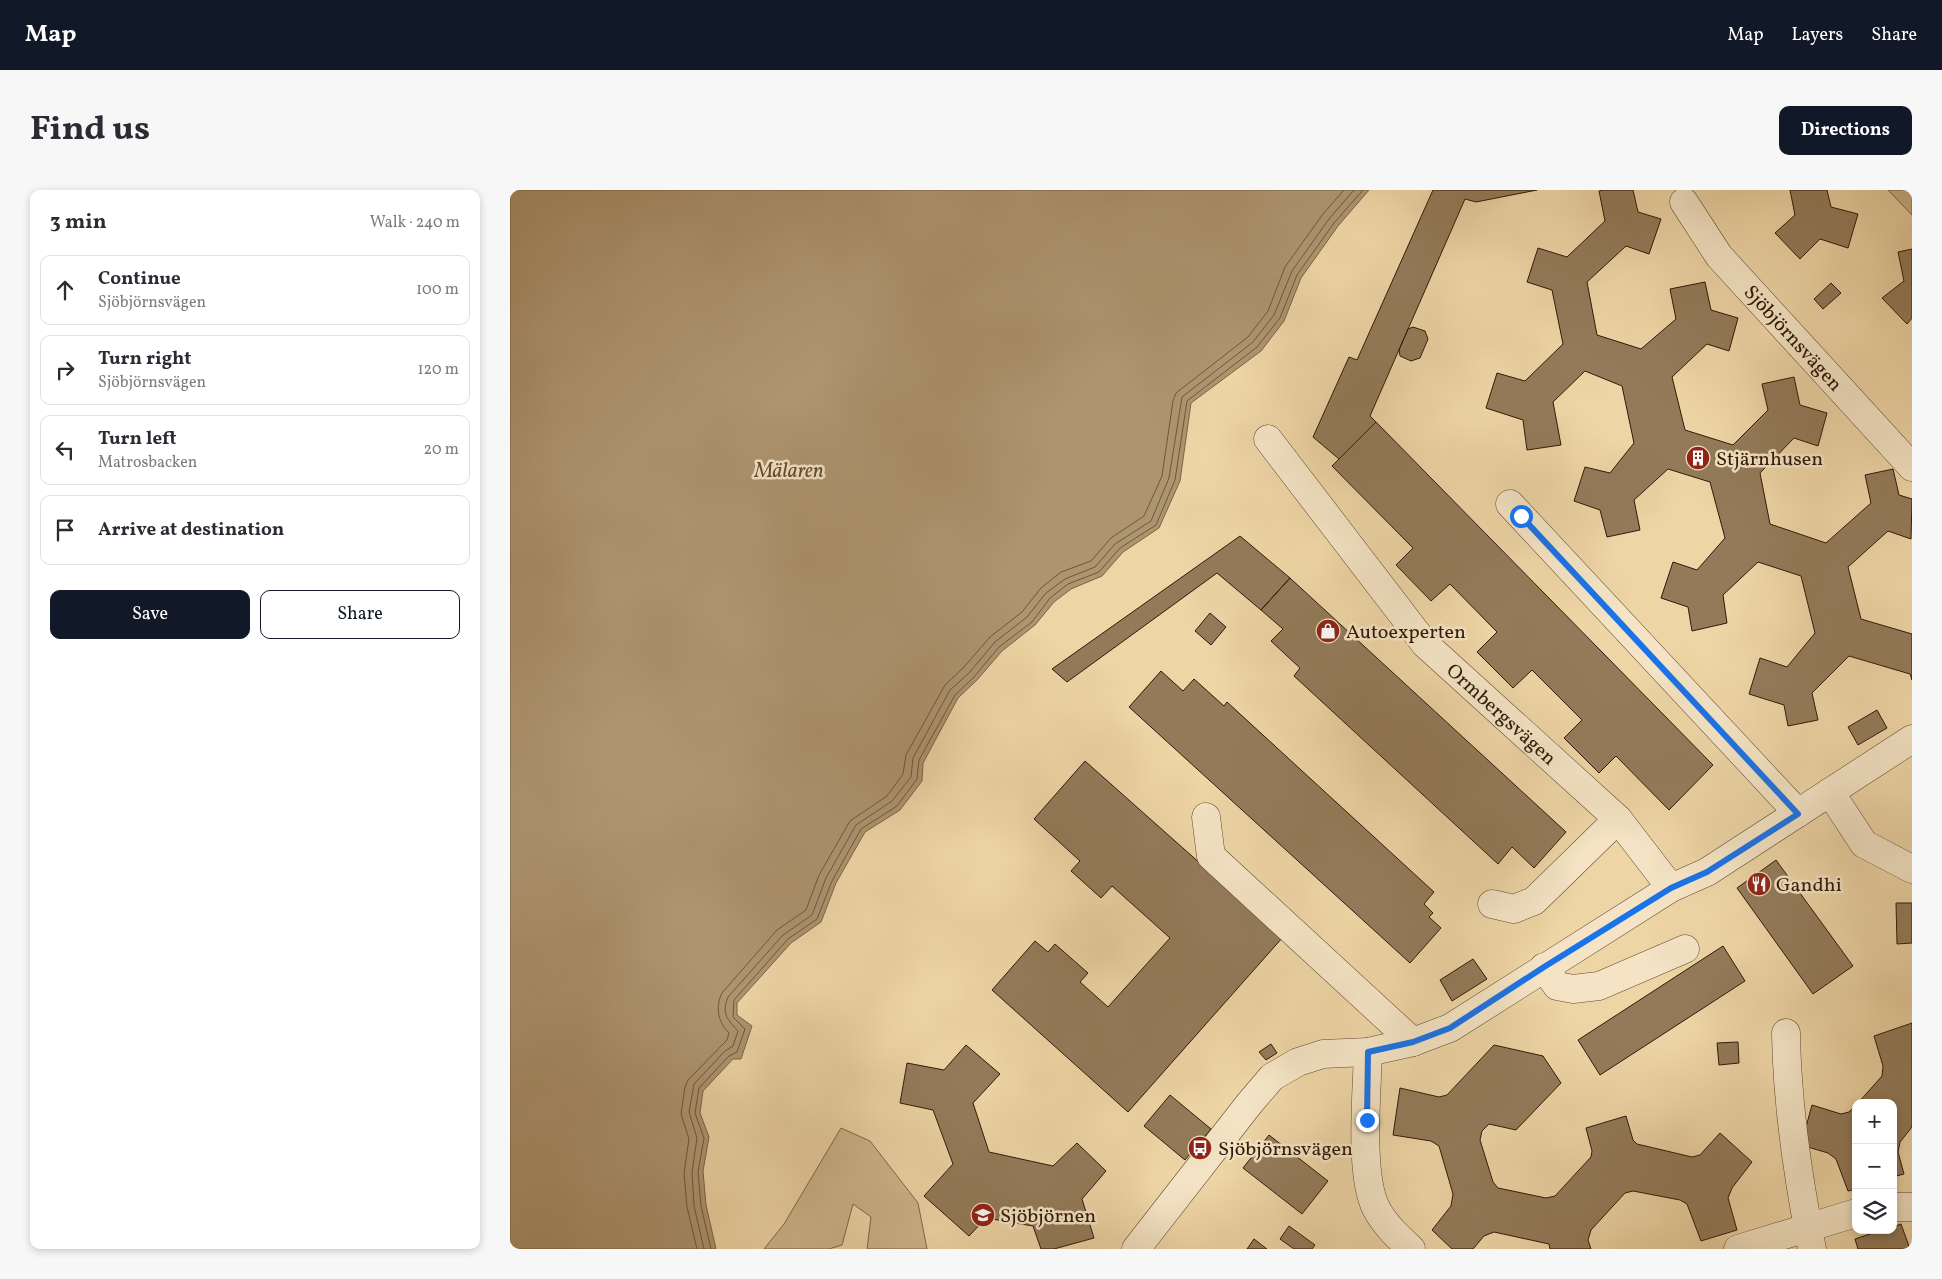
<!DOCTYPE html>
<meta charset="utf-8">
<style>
body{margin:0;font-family:Vollkorn,serif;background:#f7f7f7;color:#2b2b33}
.controls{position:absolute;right:15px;bottom:15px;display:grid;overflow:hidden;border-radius:10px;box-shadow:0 2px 8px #0003}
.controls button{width:45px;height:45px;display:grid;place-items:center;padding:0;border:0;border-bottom:1px solid #e1e1e2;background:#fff;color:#2b2b33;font:25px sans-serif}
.stop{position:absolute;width:15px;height:15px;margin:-11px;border:4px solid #1a73e8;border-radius:50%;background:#fff}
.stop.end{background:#1a73e8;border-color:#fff;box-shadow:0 1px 5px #0008}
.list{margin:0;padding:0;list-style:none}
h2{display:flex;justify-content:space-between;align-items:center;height:65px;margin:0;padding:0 20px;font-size:21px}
h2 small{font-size:16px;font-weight:400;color:#7c7c81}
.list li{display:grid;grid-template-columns:32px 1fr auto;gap:15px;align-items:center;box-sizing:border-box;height:70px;margin:0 10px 10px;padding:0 10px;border:1px solid #e1e1e2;border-radius:10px}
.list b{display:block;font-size:19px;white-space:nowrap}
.list p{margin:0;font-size:16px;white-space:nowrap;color:#7c7c81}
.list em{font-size:16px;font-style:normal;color:#7c7c81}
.actions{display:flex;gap:10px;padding:15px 20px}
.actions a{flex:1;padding:11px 0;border:1px solid #111827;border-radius:10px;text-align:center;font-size:18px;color:#111827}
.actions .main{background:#111827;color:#fff}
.icon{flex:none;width:28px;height:28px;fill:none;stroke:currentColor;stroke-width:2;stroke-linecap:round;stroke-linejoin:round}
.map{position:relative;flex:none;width:1402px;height:1059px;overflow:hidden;border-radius:10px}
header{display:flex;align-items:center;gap:30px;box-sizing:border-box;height:70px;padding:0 25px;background:#111827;color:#fff}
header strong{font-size:24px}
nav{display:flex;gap:28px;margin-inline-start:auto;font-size:18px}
.intro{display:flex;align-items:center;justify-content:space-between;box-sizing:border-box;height:120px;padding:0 30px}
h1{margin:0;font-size:35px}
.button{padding:12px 22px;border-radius:10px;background:#111827;color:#fff;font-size:18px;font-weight:700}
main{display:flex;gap:30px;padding:0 30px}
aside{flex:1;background:#fff;border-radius:10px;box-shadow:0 2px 8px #0003}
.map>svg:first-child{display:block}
.green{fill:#ceb58b;stroke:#7f674a}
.water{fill:#ad9570;stroke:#7b6346}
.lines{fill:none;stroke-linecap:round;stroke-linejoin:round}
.shore{stroke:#6e573c;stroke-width:1}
.building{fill:#937b5a;stroke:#301908}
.minor-casing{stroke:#604830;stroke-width:29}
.minor{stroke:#f4e4c5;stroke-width:28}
.route{stroke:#1a73e8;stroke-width:6}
.labels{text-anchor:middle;stroke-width:5;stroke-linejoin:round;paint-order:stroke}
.street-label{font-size:20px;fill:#301908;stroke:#f4e4c5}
.poi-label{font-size:20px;fill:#301908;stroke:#f4e4c5;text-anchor:start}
.water-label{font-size:21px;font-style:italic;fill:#624b32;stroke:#f4e4c5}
</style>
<header>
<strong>Map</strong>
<nav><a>Map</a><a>Layers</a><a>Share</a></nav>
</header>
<div class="intro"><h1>Find us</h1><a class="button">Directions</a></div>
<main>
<aside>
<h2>3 min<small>Walk · 240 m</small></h2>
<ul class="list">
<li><svg class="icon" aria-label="ahead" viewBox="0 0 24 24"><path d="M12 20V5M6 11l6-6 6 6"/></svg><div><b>Continue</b><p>Sjöbjörnsvägen</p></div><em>100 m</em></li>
<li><svg class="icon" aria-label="right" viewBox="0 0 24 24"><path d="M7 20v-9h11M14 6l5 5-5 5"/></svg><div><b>Turn right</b><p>Sjöbjörnsvägen</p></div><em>120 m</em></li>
<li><svg class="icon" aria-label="left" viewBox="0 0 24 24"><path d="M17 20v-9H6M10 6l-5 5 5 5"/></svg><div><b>Turn left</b><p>Matrosbacken</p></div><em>20 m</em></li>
<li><svg class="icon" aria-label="arrive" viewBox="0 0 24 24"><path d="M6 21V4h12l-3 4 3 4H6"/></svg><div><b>Arrive at destination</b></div></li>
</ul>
<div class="actions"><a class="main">Save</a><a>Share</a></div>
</aside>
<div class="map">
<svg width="1402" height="1059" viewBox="0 0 1402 1059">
<rect width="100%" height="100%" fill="#eed5a6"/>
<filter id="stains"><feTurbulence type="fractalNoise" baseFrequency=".004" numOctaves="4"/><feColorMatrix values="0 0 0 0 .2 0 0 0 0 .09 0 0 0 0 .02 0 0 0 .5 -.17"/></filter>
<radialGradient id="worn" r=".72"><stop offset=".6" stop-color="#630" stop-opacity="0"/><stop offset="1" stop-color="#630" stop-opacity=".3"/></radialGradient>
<path class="green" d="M 1378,0 L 1402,0 L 1402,25 Z
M 331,938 L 360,951 L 408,1013 L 417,1059 L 357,1059 L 361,1027 L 343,1014 L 332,1055 L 319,1059 L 254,1059 L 274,1034 Z"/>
<path class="water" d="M 0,0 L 859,0 L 828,36 L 791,88 L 774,131 L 751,161 L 681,213 L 670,291 L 649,338 L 613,362 L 592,386 L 561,399 L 544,412 L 525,435 L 492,461 L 467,490 L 448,508 L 413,573 L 412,591 L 390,620 L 355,642 L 326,693 L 311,732 L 281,753 L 227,813 L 227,825 L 242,836 L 231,869 L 223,869 L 193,901 L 190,923 L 199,947 L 193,981 L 196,1015 L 206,1059 L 0,1059 Z"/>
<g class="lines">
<path class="shore" d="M 187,1059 L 177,1017 L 174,983 L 179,949 L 171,924 L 175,897 L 178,890 L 217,850 L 219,843 C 208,832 205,817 212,803 L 267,740 L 296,720 L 309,685 L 340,631 L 377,606 L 393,584 L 396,565 L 435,495 L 454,477 L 480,447 L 512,422 L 531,398 L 551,382 L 581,371 L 601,348 L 634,326 L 652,286 L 663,211 L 666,203 L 738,147 L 758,121 L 775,77 L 813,24 L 834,0
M 194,1059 L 184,1016 L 182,982 L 187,948 L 179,922 L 184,894 L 215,861 L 223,856 L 228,841 C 218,830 211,824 218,807 L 273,745 L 302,725 L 316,688 L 346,635 L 382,611 L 401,587 L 403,568 L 440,500 L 459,483 L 485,452 L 517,427 L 536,403 L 555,389 L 585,377 L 605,354 L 641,331 L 659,288 L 672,207 L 743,152 L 764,125 L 782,81 L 819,29 L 844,0
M 201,1059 L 191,1016 L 188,982 L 194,948 L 185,923 L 189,898 L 219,866 L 227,862 L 235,839 L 223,827 L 224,810 L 278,749 L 307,729 L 322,691 L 351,639 L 387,616 L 407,589 L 409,570 L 445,505 L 464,487 L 489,457 L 522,432 L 540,408 L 558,394 L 589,382 L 610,358 L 646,335 L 665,290 L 677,211 L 747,157 L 770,128 L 787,85 L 824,33 L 853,0"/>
</g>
<path class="building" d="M 923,0 L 1027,0 L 966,12 L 955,9 L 860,226 L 866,232 L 829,269 L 803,247 L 839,167 L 847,170 Z
M 1093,0 L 1123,0 L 1128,22 L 1151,29 L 1139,64 L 1116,56 L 1077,92 L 1087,145 L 1131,159 L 1166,129 L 1160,99 L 1195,92 L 1201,120 L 1228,128 L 1219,161 L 1197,154 L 1162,187 L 1175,240 L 1223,255 L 1258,220 L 1252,194 L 1284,187 L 1290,215 L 1317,223 L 1308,256 L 1284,248 L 1250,283 L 1260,334 L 1316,353 L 1361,313 L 1355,285 L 1383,279 L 1389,305 L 1402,309 L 1401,349 L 1378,341 L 1338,377 L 1351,429 L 1402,444 L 1402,490 L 1400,484 L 1339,466 L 1302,503 L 1308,530 L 1278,536 L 1274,515 L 1239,504 L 1250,468 L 1277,477 L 1305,443 L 1291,386 L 1248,372 L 1213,405 L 1217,433 L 1182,441 L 1178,417 L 1151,408 L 1163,372 L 1187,380 L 1215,348 L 1200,292 L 1158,279 L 1124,310 L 1130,340 L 1097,347 L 1090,320 L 1064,311 L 1075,277 L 1100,283 L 1124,253 L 1112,196 L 1075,181 L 1043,212 L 1051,255 L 1017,260 L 1013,230 L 976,218 L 987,183 L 1015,191 L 1053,154 L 1042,100 L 1017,92 L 1028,58 L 1057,67 L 1095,31 L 1089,1 Z
M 1280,0 L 1317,0 L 1321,17 L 1348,24 L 1338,58 L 1310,49 L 1290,69 L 1265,43 L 1285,25 Z
M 1402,59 L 1402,128 L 1397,134 L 1372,108 L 1394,91 L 1388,62 Z
M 1321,93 L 1331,103 L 1313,119 L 1304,109 Z
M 903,137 L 915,141 L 918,149 L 910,168 L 901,171 L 890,166 L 889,160 L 898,139 Z
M 866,232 L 1203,575 L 1159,620 L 1106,566 L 1089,583 L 1054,548 L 1072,530 L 1022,480 L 1003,498 L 967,462 L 987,442 L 940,394 L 921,411 L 886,375 L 903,358 L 822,276 Z
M 730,346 L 780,388 L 751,420 L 707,383 L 557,492 L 542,479 Z
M 780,388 L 1056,642 L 1024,678 L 1002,657 L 988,674 L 784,486 L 790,478 L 761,451 L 773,439 L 751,420 Z
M 700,423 L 716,437 L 701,455 L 685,441 Z
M 651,481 L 673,501 L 684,489 L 714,516 L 717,512 L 924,702 L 914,714 L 923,723 L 919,727 L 931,738 L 900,773 L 619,517 Z
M 1367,520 L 1377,538 L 1348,555 L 1338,537 Z
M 575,571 L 773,747 L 618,922 L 482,800 L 525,751 L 538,762 L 545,754 L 578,783 L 570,792 L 598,817 L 660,748 L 602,696 L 591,708 L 561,681 L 570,671 L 524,629 Z
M 1266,670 L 1343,776 L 1303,804 L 1227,698 Z
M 1386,713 L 1402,713 L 1402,753 L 1387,754 Z
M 1213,756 L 1235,791 L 1090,885 L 1068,850 Z
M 963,769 L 977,789 L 942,811 L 930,790 Z
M 1402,833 L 1402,937 L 1390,952 L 1388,962 L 1394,984 L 1383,987 L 1383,913 L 1348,913 L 1372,886 L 1373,876 L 1364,846 Z
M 1228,852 L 1229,873 L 1209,875 L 1207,853 Z
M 761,854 L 767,863 L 756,870 L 749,862 Z
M 456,855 L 490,884 L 463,913 L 479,962 L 543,976 L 567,953 L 596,981 L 572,1009 L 584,1048 L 544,1059 L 531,1059 L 523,1036 L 476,1028 L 459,1046 L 414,1006 L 443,974 L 423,920 L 390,913 L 397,873 L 434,880 Z
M 984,855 L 1033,866 L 1051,893 L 1006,940 L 979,934 L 972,941 L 970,950 L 983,992 L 988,998 L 1036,1008 L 1045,1006 L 1081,967 L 1082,961 L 1076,938 L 1116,926 L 1123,950 L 1127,954 L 1182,967 L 1190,965 L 1210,943 L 1242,972 L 1222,998 L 1218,1008 L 1227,1040 L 1191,1051 L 1177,1014 L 1170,1010 L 1123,1001 L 1115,1003 L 1081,1040 L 1078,1050 L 1081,1059 L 1040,1059 L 1039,1054 L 984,1042 L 974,1046 L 963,1059 L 942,1059 L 922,1040 L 941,1016 L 943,1004 L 929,956 L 921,951 L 883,945 L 890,898 L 929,907 L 937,905 Z
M 660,905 L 701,939 L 675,970 L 634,936 Z
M 1302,915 L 1331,924 L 1339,922 L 1346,915 L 1346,999 L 1338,1001 L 1326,969 L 1318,963 L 1291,955 Z
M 759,945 L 818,991 L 792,1024 L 733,978 Z
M 1391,1034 L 1400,1059 L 1348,1059 L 1345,1049 L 1372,1040 L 1383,1040 L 1383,1037 Z
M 779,1036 L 805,1055 L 802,1059 L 784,1059 L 770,1049 Z
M 744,1049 L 757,1059 L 737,1059 Z"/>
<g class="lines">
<g class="minor-casing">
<g id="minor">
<path id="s1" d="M 1174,12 L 1209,66 L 1402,277"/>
<path id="s2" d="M 758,249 L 915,454 L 1108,629 L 1161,698"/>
<path d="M 1000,314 L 1288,623"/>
<path d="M 1320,602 L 1354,654 L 1402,679"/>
<path d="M 696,627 L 701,666 L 903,852"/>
<path d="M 982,714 L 1004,719 L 1024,711 L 1108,629"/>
<path d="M 1034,777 L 1047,796 L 1063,799 L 1089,796 L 1175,759"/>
<path d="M 1276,843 C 1277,916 1288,988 1302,1059"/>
<path d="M 858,862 C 857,902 849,984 866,1018 C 874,1034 888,1047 901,1059"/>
<path d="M 1383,1017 L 1402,1017"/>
<path d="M 626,1059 L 739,914 L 762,887 L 788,872 L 813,864 L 858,862 L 903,852 L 940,838 L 1161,698 L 1197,682 L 1402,549"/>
<path d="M 1228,1059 L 1346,1023"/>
</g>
</g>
<use href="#minor" class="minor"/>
</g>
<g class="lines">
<path class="route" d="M 857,930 L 858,862 L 903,852 L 940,838 L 1034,777 L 1161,698 L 1197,682 L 1288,624 L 1011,326"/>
</g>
<defs>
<g id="building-disc" transform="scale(1.25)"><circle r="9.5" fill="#8f2418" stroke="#f4e4c5"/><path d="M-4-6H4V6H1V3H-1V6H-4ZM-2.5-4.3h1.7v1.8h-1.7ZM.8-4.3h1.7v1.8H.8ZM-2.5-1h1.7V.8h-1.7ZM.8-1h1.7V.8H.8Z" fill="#fff"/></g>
<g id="shop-disc" transform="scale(1.25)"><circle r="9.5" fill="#8f2418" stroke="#f4e4c5"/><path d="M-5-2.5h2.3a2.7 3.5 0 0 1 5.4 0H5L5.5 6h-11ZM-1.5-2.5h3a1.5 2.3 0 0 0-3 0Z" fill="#fff"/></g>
<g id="restaurant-disc" transform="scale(1.25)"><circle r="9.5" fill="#8f2418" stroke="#f4e4c5"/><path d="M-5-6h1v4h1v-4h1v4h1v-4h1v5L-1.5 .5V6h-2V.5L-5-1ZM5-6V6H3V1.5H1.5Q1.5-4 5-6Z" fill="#fff"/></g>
<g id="bus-disc" transform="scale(1.25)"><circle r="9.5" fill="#8f2418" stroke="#f4e4c5"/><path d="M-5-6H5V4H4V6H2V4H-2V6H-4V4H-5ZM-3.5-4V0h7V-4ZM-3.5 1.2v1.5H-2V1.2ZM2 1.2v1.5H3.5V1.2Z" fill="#fff"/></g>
<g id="school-disc" transform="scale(1.25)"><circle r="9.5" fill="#8f2418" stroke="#f4e4c5"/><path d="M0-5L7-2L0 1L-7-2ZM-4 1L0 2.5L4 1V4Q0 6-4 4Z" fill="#fff"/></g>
</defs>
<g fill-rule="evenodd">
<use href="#building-disc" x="1188" y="268"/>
<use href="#shop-disc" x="818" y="441"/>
<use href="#restaurant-disc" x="1249" y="694"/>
<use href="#bus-disc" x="690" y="958"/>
<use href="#school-disc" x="473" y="1025"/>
</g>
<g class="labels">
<g class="street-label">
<text dy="7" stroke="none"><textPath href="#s1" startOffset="175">Sjöbjörnsvägen</textPath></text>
<text dy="7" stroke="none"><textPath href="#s2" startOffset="362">Ormbergsvägen</textPath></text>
</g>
<g class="poi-label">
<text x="1206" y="275">Stjärnhusen</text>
<text x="836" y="448">Autoexperten</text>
<text x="1266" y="701">Gandhi</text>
<text x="708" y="965">Sjöbjörnsvägen</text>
<text x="490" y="1032">Sjöbjörnen</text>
</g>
<g class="water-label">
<text x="279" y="287">Mälaren</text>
</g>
</g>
<rect width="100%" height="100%" filter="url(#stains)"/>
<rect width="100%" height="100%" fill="url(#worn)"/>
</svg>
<div class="controls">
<button>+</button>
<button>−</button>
<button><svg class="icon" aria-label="layers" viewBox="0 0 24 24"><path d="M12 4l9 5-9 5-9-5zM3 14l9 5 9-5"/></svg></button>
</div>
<div class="stop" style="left:1011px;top:326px"></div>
<div class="stop end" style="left:857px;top:930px"></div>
</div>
</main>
